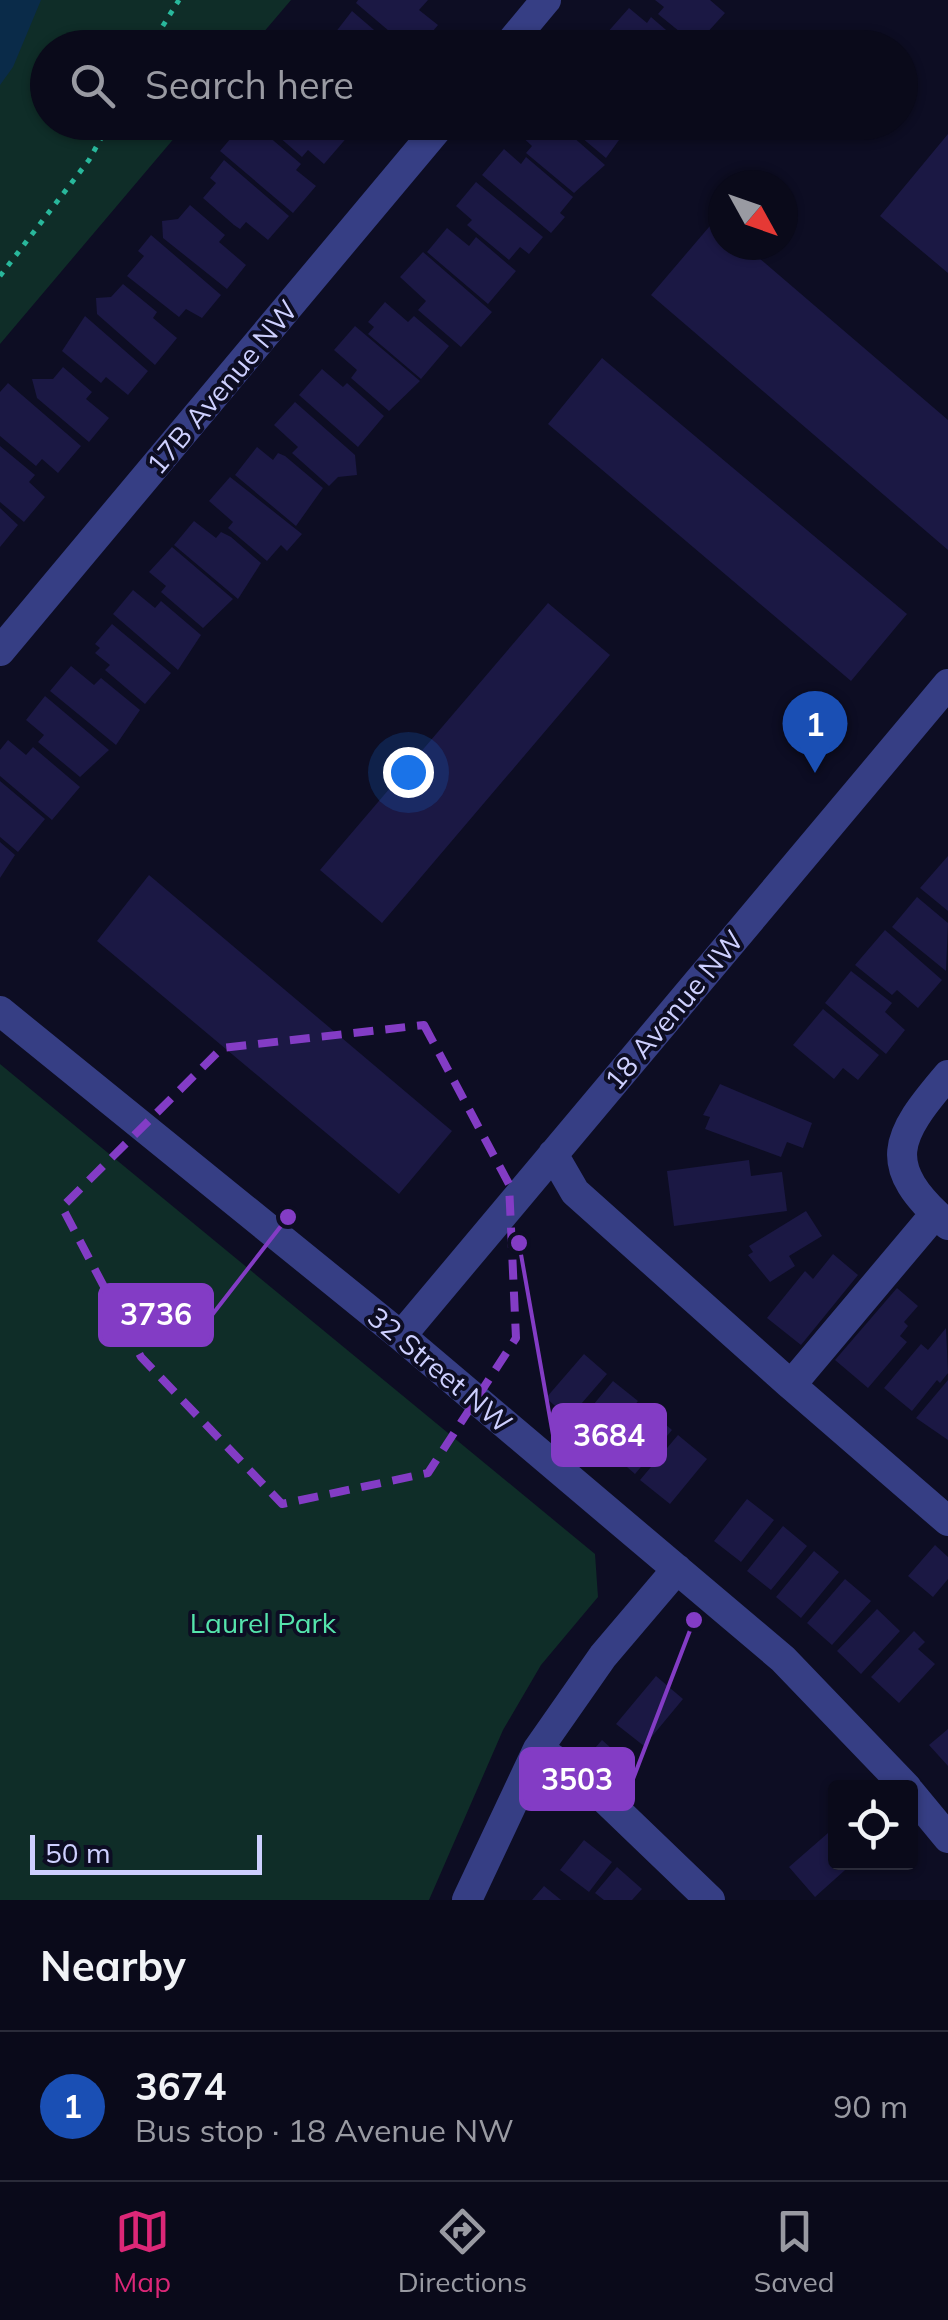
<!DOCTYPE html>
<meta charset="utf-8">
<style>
body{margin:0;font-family:Mulish,sans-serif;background:#181827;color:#f1f3f6}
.controls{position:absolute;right:30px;bottom:30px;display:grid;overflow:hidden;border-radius:10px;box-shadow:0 2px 8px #0004}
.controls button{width:90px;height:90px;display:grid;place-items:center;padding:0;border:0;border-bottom:2px solid #2a2b39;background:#0a0a1a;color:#f1f3f6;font:50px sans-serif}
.compass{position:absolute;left:708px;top:170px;width:90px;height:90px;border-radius:50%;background:#0a0a1a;box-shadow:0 2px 8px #0004;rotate:130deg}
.scale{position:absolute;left:30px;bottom:25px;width:232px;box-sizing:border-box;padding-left:10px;border:5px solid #ced0ff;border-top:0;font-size:28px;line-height:35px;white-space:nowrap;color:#ced0ff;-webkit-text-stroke:8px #0d0d23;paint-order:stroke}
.you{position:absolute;left:408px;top:772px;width:35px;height:35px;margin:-25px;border:8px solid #fff;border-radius:50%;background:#1a73e8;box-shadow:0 0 0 15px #1a73e833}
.badge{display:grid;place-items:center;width:65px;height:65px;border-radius:50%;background:#db2777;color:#fff;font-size:32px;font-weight:700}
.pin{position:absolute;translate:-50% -82px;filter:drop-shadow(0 2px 5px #0008)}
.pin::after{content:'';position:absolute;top:52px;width:35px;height:30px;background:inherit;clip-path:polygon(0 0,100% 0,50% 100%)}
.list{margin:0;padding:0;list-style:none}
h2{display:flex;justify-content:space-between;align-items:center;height:130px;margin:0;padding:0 40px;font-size:42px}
h2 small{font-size:32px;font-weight:400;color:#999aa2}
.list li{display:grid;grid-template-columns:65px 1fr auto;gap:30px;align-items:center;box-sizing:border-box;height:150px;padding:0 40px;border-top:2px solid #2a2b39}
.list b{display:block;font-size:38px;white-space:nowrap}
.list p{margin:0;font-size:32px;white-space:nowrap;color:#999aa2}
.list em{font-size:32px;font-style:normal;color:#999aa2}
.icon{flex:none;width:55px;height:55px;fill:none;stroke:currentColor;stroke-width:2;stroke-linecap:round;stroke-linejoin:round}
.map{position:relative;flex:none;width:948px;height:1900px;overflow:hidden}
.search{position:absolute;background:#0a0a1a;box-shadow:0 2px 8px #0004;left:30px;right:30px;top:30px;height:110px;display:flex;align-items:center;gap:25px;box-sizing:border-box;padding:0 35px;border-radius:55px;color:#999aa2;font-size:38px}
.sheet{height:280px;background:#0a0a1a}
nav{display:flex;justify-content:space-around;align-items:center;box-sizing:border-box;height:140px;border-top:2px solid #2a2b39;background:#0a0a1a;font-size:28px;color:#999aa2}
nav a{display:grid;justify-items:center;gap:5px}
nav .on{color:#db2777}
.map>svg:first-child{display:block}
.green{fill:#0f2d28}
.water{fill:#0a2b49}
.building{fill:#1b1844}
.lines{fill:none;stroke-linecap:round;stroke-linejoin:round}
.path{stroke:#29b89c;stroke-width:5;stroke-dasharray:5 8;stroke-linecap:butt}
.minor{stroke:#363e84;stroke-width:30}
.marked{fill:none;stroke:#833cc5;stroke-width:8;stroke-dasharray:20 12;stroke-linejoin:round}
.labels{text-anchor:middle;stroke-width:8;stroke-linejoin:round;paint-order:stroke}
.street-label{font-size:28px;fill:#ced0ff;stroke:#0d0d23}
.park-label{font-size:28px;fill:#55e4ac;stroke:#0d0d23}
.leader{fill:none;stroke:#833cc5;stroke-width:4}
.callout-dot{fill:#833cc5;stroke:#0d0d23;stroke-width:4}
.callout{fill:#833cc5;stroke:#833cc5;stroke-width:4}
.callout-label{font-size:30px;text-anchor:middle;font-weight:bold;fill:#fff}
</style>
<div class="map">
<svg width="948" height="1900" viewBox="0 0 948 1900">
<rect width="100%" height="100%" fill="#0d0d23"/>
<path class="green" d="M 0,0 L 291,0 L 251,47 L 48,48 L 48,122 L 187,123 L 0,344 Z
M 0,1064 L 595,1554 L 598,1597 L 541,1665 L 503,1730 L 429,1900 L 0,1900 Z"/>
<path class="water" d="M 0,0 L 41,0 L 13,67 L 0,85 Z"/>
<path class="building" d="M 358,0 L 428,0 L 419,10 L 438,25 L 419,48 L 409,48 L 356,3 Z
M 655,0 L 710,0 L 725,13 L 696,45 L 658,14 L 664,7 Z
M 629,8 L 647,23 L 651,17 L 687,48 L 622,48 L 606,34 Z
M 352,11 L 395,48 L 334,48 L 328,42 Z
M 262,122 L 333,122 L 349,135 L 324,164 L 308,150 L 302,157 Z
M 525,122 L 556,122 L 605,165 L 574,193 L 526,153 L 532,146 L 517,132 Z
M 563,122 L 632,122 L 606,158 Z
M 254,124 L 301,164 L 296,170 L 316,186 L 293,213 L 220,151 L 236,132 L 243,137 Z
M 948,134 L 948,273 L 880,216 Z
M 504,149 L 521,164 L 526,157 L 573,197 L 560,213 L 565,217 L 551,233 L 482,175 Z
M 224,160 L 289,216 L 268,240 L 246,222 L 240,229 L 234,225 L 203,198 L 216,183 L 210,178 Z
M 476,182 L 543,237 L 529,254 L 520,247 L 509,260 L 467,225 L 472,220 L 456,206 Z
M 190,205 L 225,235 L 219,242 L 246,265 L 227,289 L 163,238 L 162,221 L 178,219 Z
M 715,220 L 723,227 L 723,245 L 744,245 L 948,420 L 948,550 L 651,295 Z
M 447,228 L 469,246 L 476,237 L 516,271 L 488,304 L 427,252 Z
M 151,235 L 221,295 L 202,318 L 186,309 L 179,317 L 127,276 L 144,256 L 138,251 Z
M 423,252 L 492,312 L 461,347 L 418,310 L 426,301 L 400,277 Z
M 123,284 L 157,312 L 153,318 L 177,338 L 155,365 L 97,314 L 96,298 L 111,297 Z
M 385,302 L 408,322 L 414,316 L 449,346 L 421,379 L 368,334 L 374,327 L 368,322 Z
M 85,316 L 148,371 L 128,395 L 106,377 L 101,383 L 62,351 Z
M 355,326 L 420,381 L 389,411 L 351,378 L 357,370 L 334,350 Z
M 602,358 L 907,614 L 851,681 L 548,424 Z
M 63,367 L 92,392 L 86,399 L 109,418 L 89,442 L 37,398 L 32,379 L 53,379 Z
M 322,369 L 343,387 L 347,383 L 384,416 L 358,447 L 299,395 Z
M 8,383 L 81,446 L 58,473 L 42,459 L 36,466 L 0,436 L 0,392 Z
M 295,402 L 355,455 L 357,475 L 338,477 L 329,486 L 292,453 L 298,447 L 274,425 Z
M 0,446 L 35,475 L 29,482 L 45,497 L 24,522 L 0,502 Z
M 257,447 L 273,460 L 278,453 L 285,456 L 323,488 L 296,526 L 235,475 Z
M 230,477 L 302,534 L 287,551 L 281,545 L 267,561 L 228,528 L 233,522 L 209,501 Z
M 0,508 L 18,525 L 0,547 Z
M 194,521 L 216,538 L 221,532 L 231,537 L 261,563 L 238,599 L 174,545 Z
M 172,547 L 233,599 L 203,628 L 161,592 L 166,586 L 149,572 Z
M 133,590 L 155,608 L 161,601 L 201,635 L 178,670 L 113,614 Z
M 548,603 L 610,655 L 382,923 L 320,870 Z
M 112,624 L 171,673 L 145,704 L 105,670 L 110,665 L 95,653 L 100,648 L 95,644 Z
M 71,666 L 94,685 L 101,678 L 140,710 L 116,745 L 50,691 Z
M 45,696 L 109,750 L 80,777 L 38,742 L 44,735 L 26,720 Z
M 8,740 L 26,755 L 33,747 L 80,787 L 52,820 L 0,776 L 0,750 Z
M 0,781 L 45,819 L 18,852 L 0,837 Z
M 0,842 L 15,855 L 0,878 Z
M 948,856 L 948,911 L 920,888 Z
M 149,875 L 452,1131 L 399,1194 L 97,941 Z
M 917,897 L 948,923 L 946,971 L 892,927 Z
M 885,930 L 942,980 L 918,1008 L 897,990 L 892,995 L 855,965 Z
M 851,971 L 892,1003 L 885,1012 L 905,1030 L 886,1054 L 825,1003 Z
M 823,1009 L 879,1055 L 858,1080 L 843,1068 L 834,1079 L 793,1045 Z
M 720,1084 L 812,1123 L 803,1148 L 787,1142 L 781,1157 L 705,1129 L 710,1117 L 703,1115 Z
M 749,1160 L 751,1176 L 782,1172 L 787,1211 L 674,1226 L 667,1171 Z
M 806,1211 L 822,1236 L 789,1256 L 795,1266 L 770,1282 L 748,1255 L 753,1252 L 749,1246 Z
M 833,1254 L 858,1275 L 801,1345 L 767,1318 L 805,1271 L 813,1279 Z
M 897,1288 L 918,1306 L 904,1322 L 908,1326 L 900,1336 L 907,1342 L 868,1388 L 835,1360 Z
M 946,1328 L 948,1373 L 940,1383 L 937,1380 L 912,1411 L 884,1388 L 921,1344 L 928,1350 Z
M 584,1354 L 607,1374 L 569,1418 L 546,1398 Z
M 948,1380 L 948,1440 L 916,1418 Z
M 613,1381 L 638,1401 L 604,1443 L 579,1422 Z
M 649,1410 L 672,1430 L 635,1474 L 612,1454 Z
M 678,1435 L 707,1459 L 670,1504 L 640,1480 Z
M 747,1499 L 774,1520 L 741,1562 L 714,1541 Z
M 783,1526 L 807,1546 L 771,1590 L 747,1571 Z
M 935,1545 L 948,1557 L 948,1579 L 933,1597 L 908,1576 Z
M 814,1551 L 839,1572 L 801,1618 L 776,1597 Z
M 845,1579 L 871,1601 L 832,1645 L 807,1623 Z
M 877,1609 L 900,1631 L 861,1674 L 837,1651 Z
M 914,1631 L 925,1642 L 918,1649 L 935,1664 L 899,1703 L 871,1677 Z
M 656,1676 L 683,1699 L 644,1746 L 616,1724 Z
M 948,1729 L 948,1766 L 929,1745 Z
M 602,1740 L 630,1765 L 609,1789 L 581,1764 Z
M 836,1826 L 836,1862 L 854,1862 L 815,1897 L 789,1867 Z
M 584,1840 L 612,1862 L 589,1892 L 560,1870 Z
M 617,1867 L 642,1889 L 632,1900 L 604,1900 L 595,1893 Z
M 544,1886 L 561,1900 L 532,1900 Z"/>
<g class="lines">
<path class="path" d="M 149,48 L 179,0
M 0,276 L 89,160 L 110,122"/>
<path class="minor" d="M 506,48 L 546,0
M 0,651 L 443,122
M 0,1011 L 401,1336 L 783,1659 L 907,1788
M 948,1075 C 895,1137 879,1165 948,1225
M 553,1154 L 575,1192 L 791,1385
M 935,1214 L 791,1385 L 948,1521
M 401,1336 L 948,684
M 538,1749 L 584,1779 L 710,1900
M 910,1792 L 948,1838
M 467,1900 L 538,1749 L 603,1656 L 677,1569"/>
</g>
<path class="marked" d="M 424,1025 L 509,1184 L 516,1338 L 428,1473 L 282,1504 L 141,1357 L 62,1207 L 222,1048 Z"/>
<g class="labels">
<g class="street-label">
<text transform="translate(222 387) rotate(-50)" y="10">17B Avenue NW</text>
<text transform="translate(674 1010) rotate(-50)" y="10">18 Avenue NW</text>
<text transform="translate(440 1370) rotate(40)" y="10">32 Street NW</text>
</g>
<g class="park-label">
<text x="263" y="1633">Laurel Park</text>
</g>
</g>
<path class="leader" d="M288 1217L212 1315M519 1243L553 1435M694 1620L633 1779"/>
<g class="callout-dot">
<circle cx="288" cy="1217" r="10"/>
<circle cx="519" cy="1243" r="10"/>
<circle cx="694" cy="1620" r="10"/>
</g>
<g class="callout">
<rect x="100" y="1285" width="112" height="60" rx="10"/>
<rect x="553" y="1405" width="112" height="60" rx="10"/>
<rect x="521" y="1749" width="112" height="60" rx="10"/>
</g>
<g class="callout-label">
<text x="156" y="1325">3736</text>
<text x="609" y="1446">3684</text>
<text x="577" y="1790">3503</text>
</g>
</svg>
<div class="controls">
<button><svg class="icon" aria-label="locate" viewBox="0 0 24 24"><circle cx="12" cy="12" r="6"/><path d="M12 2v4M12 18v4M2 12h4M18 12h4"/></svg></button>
</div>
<svg class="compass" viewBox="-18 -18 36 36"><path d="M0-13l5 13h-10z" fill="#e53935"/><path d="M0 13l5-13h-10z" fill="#999aa2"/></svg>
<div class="scale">50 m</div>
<div class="you"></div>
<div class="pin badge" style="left:815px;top:773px;background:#1a4fb4">1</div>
<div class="search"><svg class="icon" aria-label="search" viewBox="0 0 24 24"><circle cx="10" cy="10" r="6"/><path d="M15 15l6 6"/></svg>Search here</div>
</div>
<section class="sheet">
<h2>Nearby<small></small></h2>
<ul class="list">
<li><span class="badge" style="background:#1a4fb4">1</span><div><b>3674</b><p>Bus stop · 18 Avenue NW</p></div><em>90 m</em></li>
</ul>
</section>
<nav>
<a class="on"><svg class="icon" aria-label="map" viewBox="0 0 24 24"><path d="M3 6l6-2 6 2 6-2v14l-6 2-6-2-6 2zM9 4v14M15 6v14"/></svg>Map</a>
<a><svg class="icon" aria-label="directions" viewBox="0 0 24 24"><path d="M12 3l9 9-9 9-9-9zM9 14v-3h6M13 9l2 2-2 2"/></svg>Directions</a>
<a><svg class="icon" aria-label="saved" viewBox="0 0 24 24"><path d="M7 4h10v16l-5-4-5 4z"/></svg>Saved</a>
</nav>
